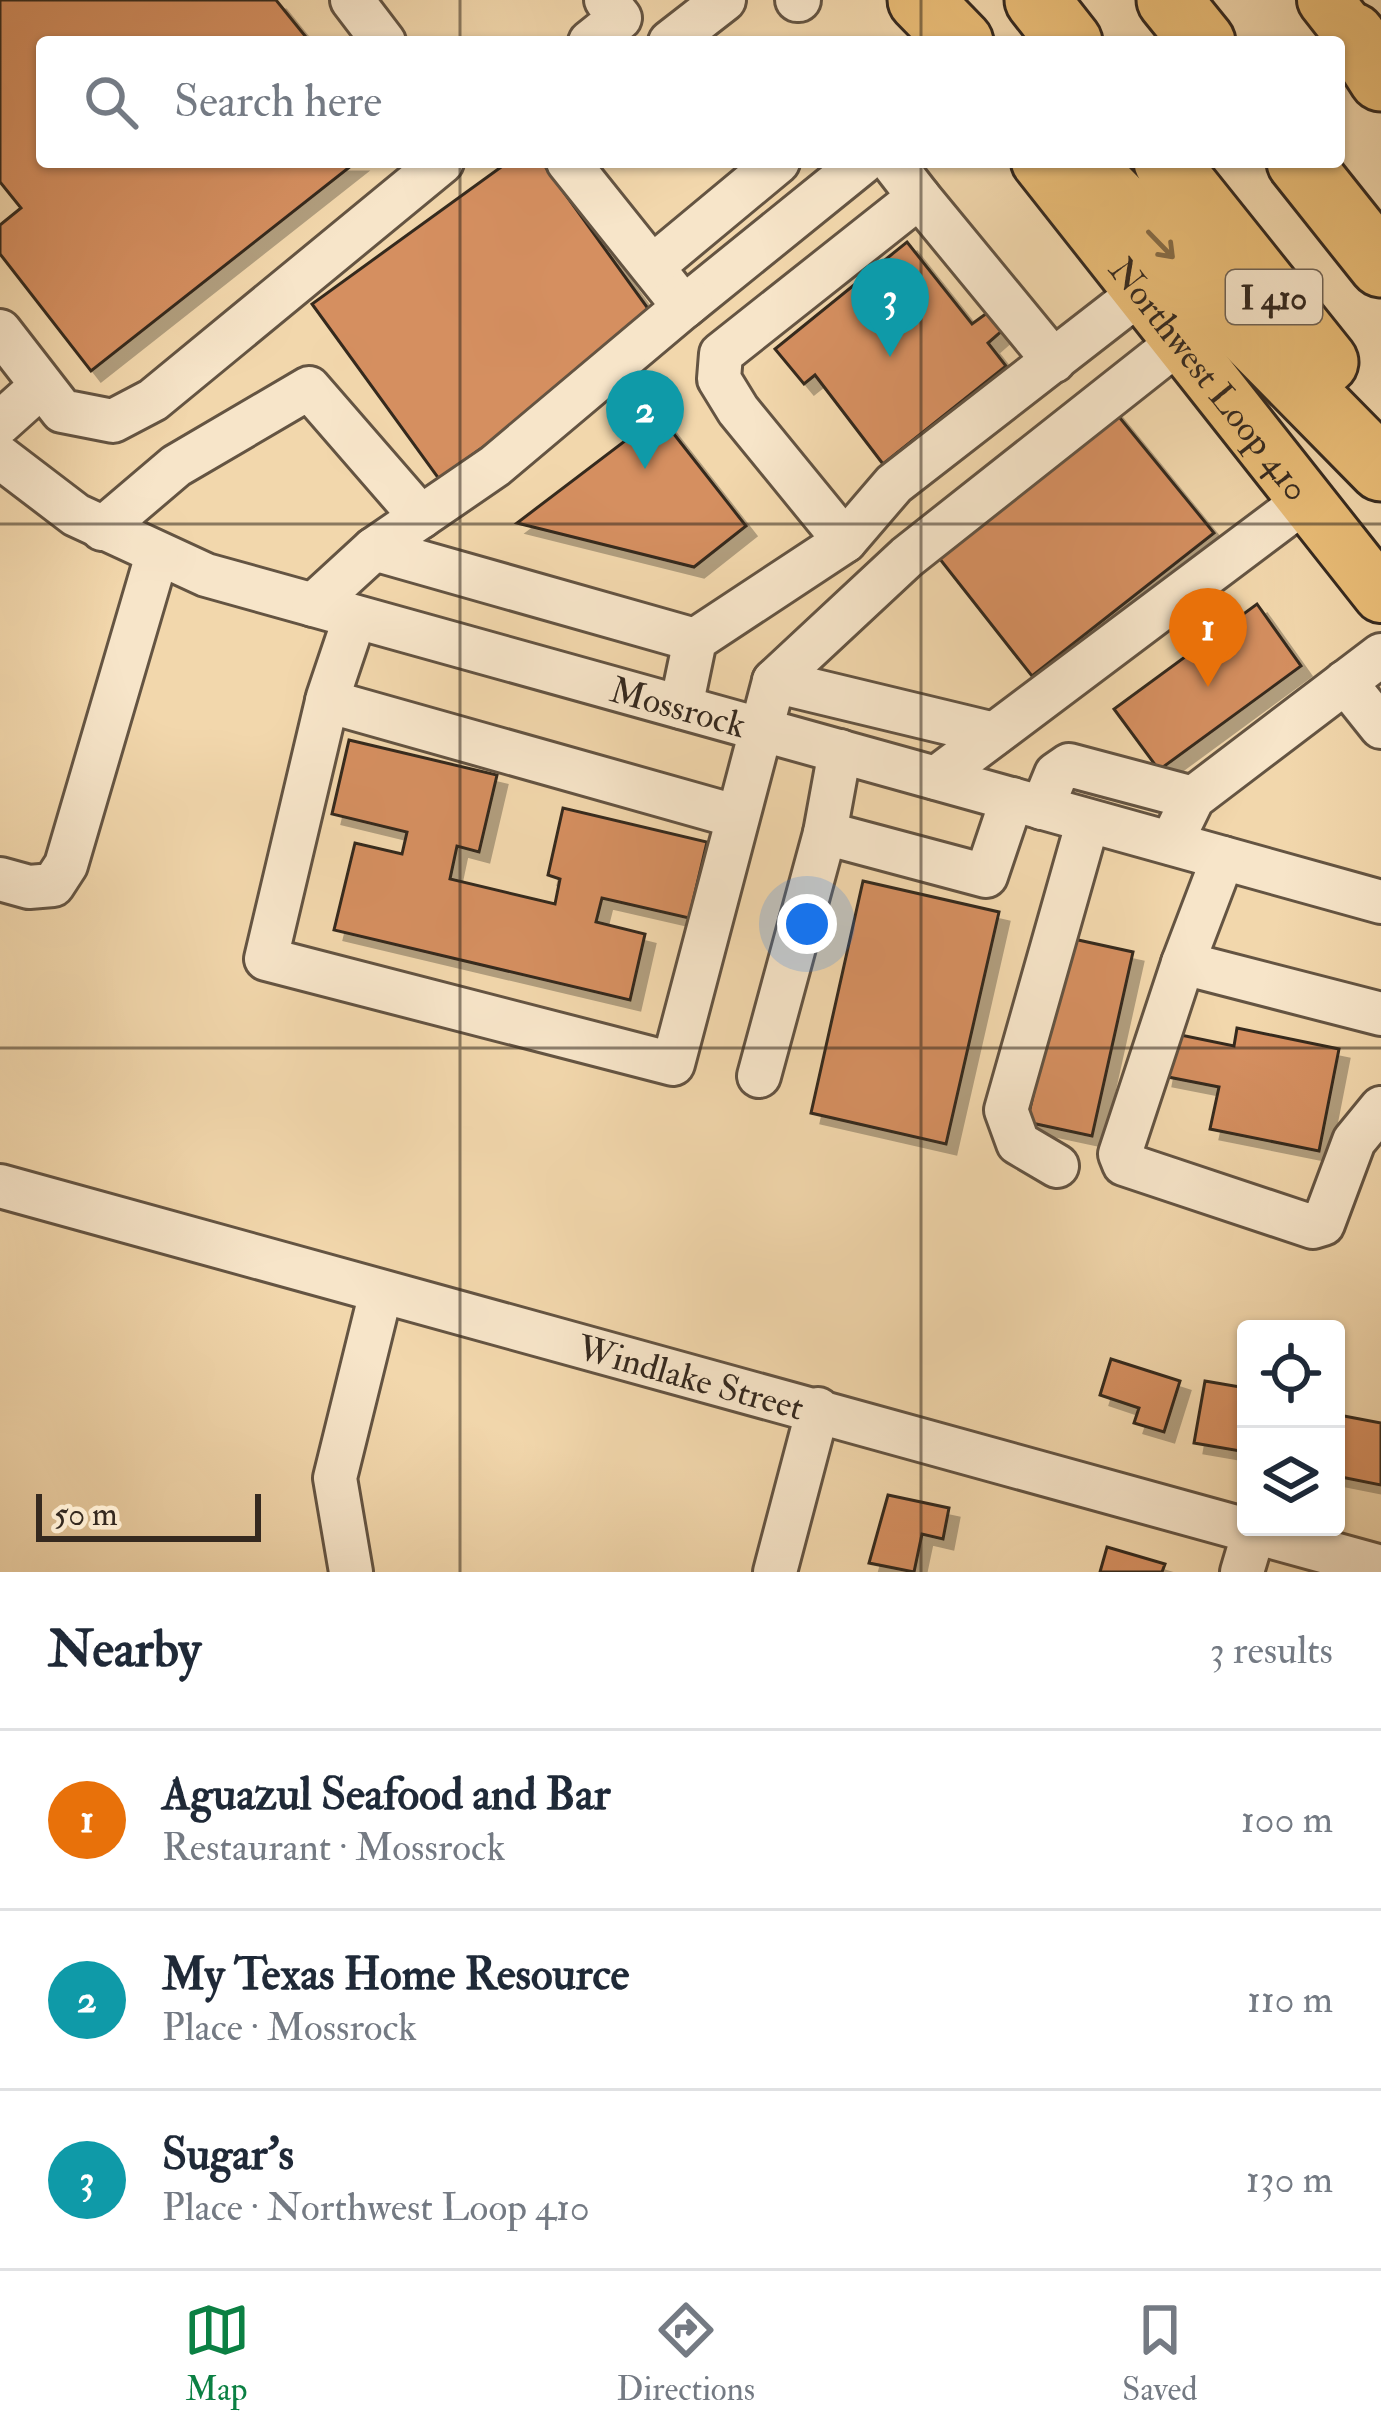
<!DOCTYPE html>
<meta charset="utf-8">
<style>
body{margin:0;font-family:"IM FELL Double Pica",serif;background:#f6f6f7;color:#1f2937}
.controls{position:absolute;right:36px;bottom:36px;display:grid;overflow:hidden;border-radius:12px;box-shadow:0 3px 9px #0004}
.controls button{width:108px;height:108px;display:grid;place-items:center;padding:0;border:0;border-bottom:3px solid #e0e1e3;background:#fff;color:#1f2937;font:60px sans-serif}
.scale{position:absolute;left:36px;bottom:30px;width:225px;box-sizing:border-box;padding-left:12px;border:6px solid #35291f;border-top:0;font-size:33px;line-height:42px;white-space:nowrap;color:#35291f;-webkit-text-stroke:9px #f7e5c9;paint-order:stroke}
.you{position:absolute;left:807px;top:924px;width:42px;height:42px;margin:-30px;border:9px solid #fff;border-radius:50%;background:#1a73e8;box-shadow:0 0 0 18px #1a73e833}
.badge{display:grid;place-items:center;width:78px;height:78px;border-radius:50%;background:#0b8043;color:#fff;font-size:39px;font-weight:700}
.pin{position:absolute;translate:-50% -99px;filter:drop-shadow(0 3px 6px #0008)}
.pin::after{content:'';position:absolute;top:63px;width:42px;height:36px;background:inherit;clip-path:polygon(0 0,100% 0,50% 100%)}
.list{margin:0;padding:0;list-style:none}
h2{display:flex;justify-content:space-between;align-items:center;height:156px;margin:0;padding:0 48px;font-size:51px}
h2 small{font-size:39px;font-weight:400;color:#747a83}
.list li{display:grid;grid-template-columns:78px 1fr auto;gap:36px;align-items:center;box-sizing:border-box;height:180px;padding:0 48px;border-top:3px solid #e0e1e3}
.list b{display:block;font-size:45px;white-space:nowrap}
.list p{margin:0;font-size:39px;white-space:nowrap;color:#747a83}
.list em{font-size:39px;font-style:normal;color:#747a83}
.icon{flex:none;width:66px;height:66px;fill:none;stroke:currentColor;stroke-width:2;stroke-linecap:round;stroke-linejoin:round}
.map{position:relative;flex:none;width:1381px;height:1572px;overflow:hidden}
.search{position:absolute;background:#fff;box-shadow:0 3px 9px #0004;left:36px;right:36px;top:36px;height:132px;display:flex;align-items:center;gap:30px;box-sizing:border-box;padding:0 42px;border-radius:12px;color:#747a83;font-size:45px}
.sheet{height:696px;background:#fff}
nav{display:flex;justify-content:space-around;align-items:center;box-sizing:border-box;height:168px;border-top:3px solid #e0e1e3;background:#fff;font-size:33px;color:#747a83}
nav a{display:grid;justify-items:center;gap:6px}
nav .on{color:#0b8043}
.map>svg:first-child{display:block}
.building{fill:#d58f61;stroke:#35291f;stroke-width:3;filter:url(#shadow)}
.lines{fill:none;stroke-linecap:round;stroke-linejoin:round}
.minor-casing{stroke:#645442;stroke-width:48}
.major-casing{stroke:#35291f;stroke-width:60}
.highway-casing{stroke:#35291f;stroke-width:69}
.minor{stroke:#f7e5c9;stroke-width:42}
.major{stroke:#e9bc76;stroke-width:54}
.highway{stroke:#e9bc76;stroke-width:63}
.oneway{stroke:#866b46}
.grid{fill:none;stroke:#35291f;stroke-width:3;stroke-opacity:0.55}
.labels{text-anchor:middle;stroke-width:12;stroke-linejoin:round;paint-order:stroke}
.shield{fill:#f7e5c9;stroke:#6f6152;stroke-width:3}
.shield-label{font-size:33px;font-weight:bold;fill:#35291f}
.street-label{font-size:36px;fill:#35291f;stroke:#f7e5c9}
</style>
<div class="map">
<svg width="1381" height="1572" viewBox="0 0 1381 1572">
<defs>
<filter id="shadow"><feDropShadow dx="10" dy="10" stdDeviation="0" flood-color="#0004"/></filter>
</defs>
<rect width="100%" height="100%" fill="#f2d7ac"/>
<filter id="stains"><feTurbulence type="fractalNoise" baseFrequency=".00167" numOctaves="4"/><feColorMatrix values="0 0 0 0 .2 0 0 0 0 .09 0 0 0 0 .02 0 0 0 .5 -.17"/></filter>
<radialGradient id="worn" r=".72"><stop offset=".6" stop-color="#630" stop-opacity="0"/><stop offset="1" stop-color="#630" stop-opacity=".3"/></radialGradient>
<path class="building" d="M 0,0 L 276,0 L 310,42 L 42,42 L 42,162 L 356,162 L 91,371 L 0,254 L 0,225 L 21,208 L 0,182 Z
M 508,162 L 542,162 L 657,321 L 439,479 L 312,304 Z
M 907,242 L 972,324 L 987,313 L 1003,330 L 988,343 L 1006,366 L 883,464 L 815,375 L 804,384 L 775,349 Z
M 1111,407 L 1214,533 L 1032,676 L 932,549 Z
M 659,415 L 746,526 L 694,567 L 517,523 Z
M 1257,604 L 1301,666 L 1159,770 L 1114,709 Z
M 349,740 L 497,775 L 479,852 L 457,846 L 450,879 L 555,904 L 560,879 L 548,875 L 563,808 L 707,842 L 689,918 L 602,898 L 596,922 L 645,934 L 630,1000 L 334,930 L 355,843 L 402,854 L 407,832 L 332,814 Z
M 863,881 L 999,912 L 946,1144 L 811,1113 Z
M 1069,938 L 1133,952 L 1092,1136 L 1027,1122 Z
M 1237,1028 L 1339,1049 L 1319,1151 L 1210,1129 L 1219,1087 L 1163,1076 L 1171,1033 L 1234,1046 Z
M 1111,1359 L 1180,1381 L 1164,1432 L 1134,1423 L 1139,1408 L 1100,1395 Z
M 1205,1381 L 1246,1388 L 1246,1452 L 1194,1443 Z
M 1344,1416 L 1381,1423 L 1381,1485 L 1336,1476 L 1336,1435 Z
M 888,1495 L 949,1508 L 943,1539 L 922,1534 L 914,1572 L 869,1563 Z
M 1107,1547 L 1165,1564 L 1162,1572 L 1100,1572 Z"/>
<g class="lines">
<g class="minor-casing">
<g id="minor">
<path d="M 352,0 L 384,42"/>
<path d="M 797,0 L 799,0"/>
<path d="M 590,42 L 620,18 L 606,0"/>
<path d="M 670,42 L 724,0"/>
<path d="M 568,162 L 684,307 L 863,162"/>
<path d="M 919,197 L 1054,361"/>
<path d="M 653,266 L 778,162"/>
<path d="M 0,331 L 62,411 L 113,421 L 153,400 L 442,162"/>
<path d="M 0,423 L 39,388"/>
<path id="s1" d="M 0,457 L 76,515 L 206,575 L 1381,902"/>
<path d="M 102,529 L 176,466 L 309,388 L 421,517"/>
<path d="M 845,541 L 738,410 L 719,379 L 721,354 L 919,197 L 892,162"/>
<path d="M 374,549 L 695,640"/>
<path d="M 313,605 L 374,549 L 495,466 L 691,301"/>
<path d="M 355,617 L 328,697 L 266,959 L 673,1064 L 774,681 L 907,557 L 1180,341"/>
<path d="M 774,681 L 994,734"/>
<path d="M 1345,682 L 1381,727"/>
<path d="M 327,701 L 735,816"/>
<path d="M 681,707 L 695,640 L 845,541 L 894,484 L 1141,292"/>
<path d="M 936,778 L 1306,500"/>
<path d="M 1042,808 L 1056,774 L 1069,765 L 1193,798"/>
<path d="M 825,833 L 840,751"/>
<path d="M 1171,843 L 1193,798 L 1381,655"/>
<path d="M 1223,858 L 1183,963 L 1381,1014"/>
<path d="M 0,879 L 29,887 L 53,885 L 66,865 L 157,555"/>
<path d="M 1183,963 L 1120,1154 L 1124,1164 L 1313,1227 L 1323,1224 L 1354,1141 L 1381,1108"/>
<path d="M 759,1076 L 825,833 L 986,876 L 1012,799"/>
<path d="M 1057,1166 L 1018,1143 L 1006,1110 L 1088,821"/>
<path id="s2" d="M 0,1186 L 1381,1567"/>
<path d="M 351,1572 L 335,1478 L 381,1292"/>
<path d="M 775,1572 L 818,1409"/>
<path d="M 1242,1572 L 1253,1535"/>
</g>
</g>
<g class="major-casing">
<g id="major">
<path d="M 1325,0 L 1379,69"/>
<path id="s3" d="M 1039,162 L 1381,595"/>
</g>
</g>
<g class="highway-casing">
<path id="highway" d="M 920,0 L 961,42
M 1037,0 L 1070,42
M 1169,0 L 1203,42
M 1353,35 L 1381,79
M 1079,162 L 1381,469
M 1166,162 L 1326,362
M 1299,162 L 1381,265"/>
</g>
<use href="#minor" class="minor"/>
<use href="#major" class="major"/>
<use href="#highway" class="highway"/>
</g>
<defs><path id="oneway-shaft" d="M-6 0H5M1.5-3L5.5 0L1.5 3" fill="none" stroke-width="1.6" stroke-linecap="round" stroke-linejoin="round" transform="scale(3)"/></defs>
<use class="oneway" href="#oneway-shaft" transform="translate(1161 245) rotate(46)"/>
<path class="grid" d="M 460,0 L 460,42M 921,0 L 921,42M 460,162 L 460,1572M 921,162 L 921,1572M 0,524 L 1381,524M 0,1048 L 1381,1048"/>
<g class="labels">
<rect class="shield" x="1226" y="270" width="96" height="54" rx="9"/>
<g class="shield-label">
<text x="1274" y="309">I 410</text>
</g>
<g class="street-label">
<text dy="13" stroke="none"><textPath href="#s3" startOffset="276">Northwest Loop 410</textPath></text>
<text dy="13" stroke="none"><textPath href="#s1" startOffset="729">Mossrock</textPath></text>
<text dy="13" stroke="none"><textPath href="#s2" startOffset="717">Windlake Street</textPath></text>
</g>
</g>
<rect width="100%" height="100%" filter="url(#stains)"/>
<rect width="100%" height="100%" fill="url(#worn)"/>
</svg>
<div class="controls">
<button><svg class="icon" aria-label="locate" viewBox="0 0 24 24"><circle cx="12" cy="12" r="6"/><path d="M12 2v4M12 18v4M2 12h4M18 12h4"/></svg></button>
<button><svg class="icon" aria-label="layers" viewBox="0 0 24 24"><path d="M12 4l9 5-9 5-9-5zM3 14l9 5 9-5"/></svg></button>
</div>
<div class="scale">50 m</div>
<div class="you"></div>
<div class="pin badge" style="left:1208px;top:687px;background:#e8710a">1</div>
<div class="pin badge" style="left:645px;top:469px;background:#0f9aa8">2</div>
<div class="pin badge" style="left:890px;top:357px;background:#0f9aa8">3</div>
<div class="search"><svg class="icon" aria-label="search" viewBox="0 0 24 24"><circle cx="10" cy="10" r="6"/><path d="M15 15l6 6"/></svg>Search here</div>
</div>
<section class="sheet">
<h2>Nearby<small>3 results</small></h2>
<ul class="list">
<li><span class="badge" style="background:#e8710a">1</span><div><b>Aguazul Seafood and Bar</b><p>Restaurant · Mossrock</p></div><em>100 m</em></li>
<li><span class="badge" style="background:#0f9aa8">2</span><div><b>My Texas Home Resource</b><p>Place · Mossrock</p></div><em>110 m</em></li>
<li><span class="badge" style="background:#0f9aa8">3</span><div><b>Sugar's</b><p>Place · Northwest Loop 410</p></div><em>130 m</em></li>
</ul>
</section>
<nav>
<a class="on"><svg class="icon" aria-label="map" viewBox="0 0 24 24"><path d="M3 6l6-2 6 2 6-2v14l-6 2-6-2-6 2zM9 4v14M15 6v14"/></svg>Map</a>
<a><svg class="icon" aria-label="directions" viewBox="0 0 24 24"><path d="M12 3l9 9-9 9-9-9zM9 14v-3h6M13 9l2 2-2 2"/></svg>Directions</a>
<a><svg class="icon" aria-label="saved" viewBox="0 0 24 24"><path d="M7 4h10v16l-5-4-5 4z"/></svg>Saved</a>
</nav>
